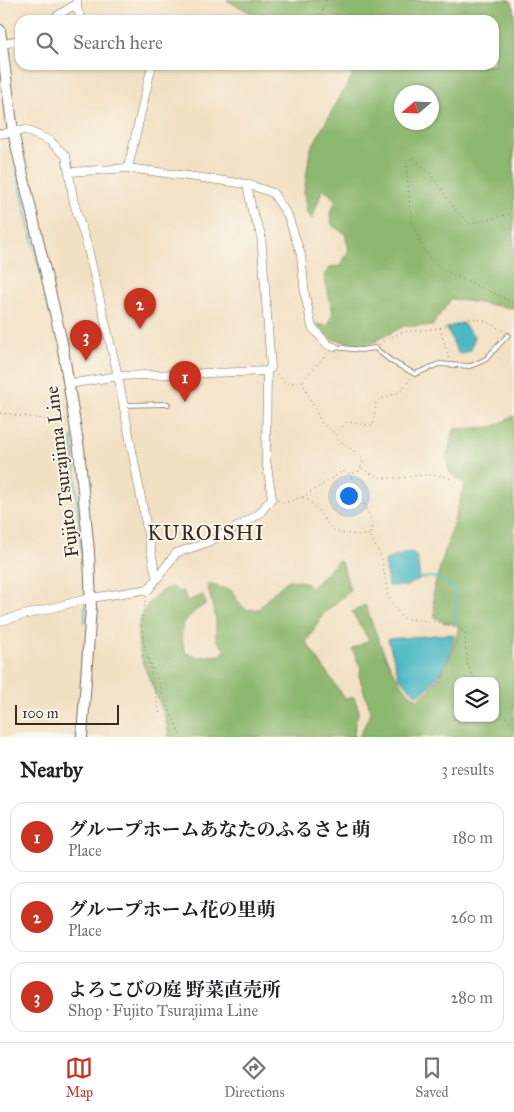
<!DOCTYPE html>
<meta charset="utf-8">
<style>
body{margin:0;font-family:"IM FELL Great Primer","Noto Serif JP",serif;background:#f6f6f6;color:#202124}
.controls{position:absolute;right:15px;bottom:15px;display:grid;overflow:hidden;border-radius:10px;box-shadow:0 1px 4px #0004}
.controls button{width:45px;height:45px;display:grid;place-items:center;padding:0;border:0;border-bottom:1px solid #e0e0e0;background:#fff;color:#202124;font:25px sans-serif}
.compass{position:absolute;left:394px;top:85px;width:45px;height:45px;border-radius:50%;background:#fff;box-shadow:0 1px 4px #0004;rotate:251deg}
.scale{position:absolute;left:15px;bottom:12px;width:104px;box-sizing:border-box;padding-left:5px;border:2px solid #3b2a1e;border-top:0;font-size:14px;line-height:18px;white-space:nowrap;color:#3b2a1e;-webkit-text-stroke:4px #fbf7ec;paint-order:stroke}
.you{position:absolute;left:348px;top:495px;width:18px;height:18px;margin:-12px;border:4px solid #fff;border-radius:50%;background:#1a73e8;box-shadow:0 0 0 8px #1a73e833}
.badge{display:grid;place-items:center;width:32px;height:32px;border-radius:50%;background:#c8321e;color:#fff;font-size:16px;font-weight:700}
.pin{position:absolute;translate:-50% -41px;filter:drop-shadow(0 1px 2px #0008)}
.pin::after{content:'';position:absolute;top:26px;width:18px;height:15px;background:inherit;clip-path:polygon(0 0,100% 0,50% 100%)}
.list{margin:0;padding:0;list-style:none}
h2{display:flex;justify-content:space-between;align-items:center;height:65px;margin:0;padding:0 20px;font-size:21px}
h2 small{font-size:16px;font-weight:400;color:#757577}
.list li{display:grid;grid-template-columns:32px 1fr auto;gap:15px;align-items:center;box-sizing:border-box;height:70px;margin:0 10px 10px;padding:0 10px;border:1px solid #e0e0e0;border-radius:15px}
.list b{display:block;font-size:19px;white-space:nowrap}
.list p{margin:0;font-size:16px;white-space:nowrap;color:#757577}
.list em{font-size:16px;font-style:normal;color:#757577}
.icon{flex:none;width:28px;height:28px;fill:none;stroke:currentColor;stroke-width:2;stroke-linecap:round;stroke-linejoin:round}
.map{position:relative;flex:none;width:514px;height:737px;overflow:hidden}
.search{position:absolute;background:#fff;box-shadow:0 1px 4px #0004;left:15px;right:15px;top:15px;height:55px;display:flex;align-items:center;gap:12px;box-sizing:border-box;padding:0 18px;border-radius:15px;color:#757577;font-size:19px}
.sheet{height:305px;background:#fff}
nav{display:flex;justify-content:space-around;align-items:center;box-sizing:border-box;height:70px;border-top:1px solid #e0e0e0;background:#fff;font-size:14px;color:#757577}
nav a{display:grid;justify-items:center;gap:2px}
nav .on{color:#c8321e}
.map>svg:first-child{display:block}
.forest{fill:#8cb76e;stroke:#647046;fill-rule:evenodd}
.water{fill:#4bb9c4;stroke:#437271}
.lines{fill:none;stroke-linecap:round;stroke-linejoin:round}
.stream{stroke:#4bb9c4;stroke-width:2}
.service-casing{stroke:#7b6a57;stroke-width:5.5}
.minor-casing{stroke:#7b6a57;stroke-width:9}
.secondary-casing{stroke:#7b6a57;stroke-width:12}
.path{stroke:#7b6a57;stroke-width:1;stroke-dasharray:1 4;stroke-linecap:butt}
.service{stroke:#fff;stroke-width:4}
.minor{stroke:#fff;stroke-width:8}
.secondary{stroke:#fff;stroke-width:10}
.labels{text-anchor:middle;stroke-width:4;stroke-linejoin:round;paint-order:stroke}
.street-label{font-size:19px;fill:#3b2a1e;stroke:#fbf7ec}
.quarter-label{font-size:21px;letter-spacing:1px;fill:#3b2a1e;stroke:#fbf7ec}
</style>
<div class="map">
<svg width="514" height="737" viewBox="0 0 514 737">
<rect width="100%" height="100%" fill="#fbf7ec"/>
<filter id="ink" filterUnits="userSpaceOnUse"><feTurbulence type="fractalNoise" baseFrequency=".02" numOctaves="2"/><feDisplacementMap in="SourceGraphic" scale="10" xChannelSelector="R" yChannelSelector="G"/><feConvolveMatrix kernelMatrix="1 2 1 2 8 2 1 2 1" color-interpolation-filters="sRGB"/></filter>
<filter id="wash" filterUnits="userSpaceOnUse"><feTurbulence type="fractalNoise" baseFrequency=".0096" numOctaves="4" result="noise"/><feDisplacementMap in="SourceGraphic" scale="20" xChannelSelector="R" yChannelSelector="G"/><feGaussianBlur stdDeviation="1.12" result="paint"/><feColorMatrix in="noise" values="0 0 0 0 0 0 0 0 0 0 0 0 0 0 0 0 0 1.4 0 .05"/><feComposite in="paint" operator="in"/></filter>
<g filter="url(#wash)">
<rect width="100%" height="100%" fill="#f2e0c2"/>
<path class="forest" d="M 226,0 L 510,0 L 514,7 L 514,308 L 451,299 L 432,326 L 404,326 L 372,343 L 361,345 L 331,339 L 322,332 L 316,324 L 328,326 L 333,313 L 324,276 L 330,267 L 340,266 L 349,250 L 345,234 L 332,225 L 330,213 L 336,201 L 323,188 L 312,219 L 307,214 L 304,193 L 310,150 L 358,65 L 494,65 L 494,20 L 266,20 ZM 432,92 L 432,122 L 402,122 L 402,92 Z
M 514,416 L 514,737 L 359,737 L 371,712 L 359,676 L 361,668 L 352,649 L 369,640 L 352,612 L 365,605 C 375,629 393,688 418,699 C 442,683 454,652 459,625 L 443,622 L 435,617 L 433,591 L 465,484 L 449,472 L 447,458 L 454,429 L 493,427 ZM 458,681 L 495,681 L 495,718 L 458,718 Z
M 339,560 L 343,565 L 350,591 L 324,613 L 306,642 L 345,699 L 354,697 L 359,711 L 355,723 L 354,736 L 356,737 L 169,737 C 165,692 117,647 149,603 C 155,594 163,589 173,587 L 179,593 L 183,590 L 187,601 L 203,595 L 206,604 C 185,616 175,628 186,653 L 198,657 L 221,655 L 225,650 L 216,639 L 216,620 L 207,584 L 231,590 L 240,605 L 247,610 L 259,609 L 269,597 L 288,580 L 304,582 L 311,588 Z"/>
<path class="water" d="M 462,323 L 474,336 L 471,350 L 462,354 L 458,353 L 448,331 L 445,328 Z
M 410,552 L 417,557 L 420,579 L 407,586 L 388,586 L 385,560 Z
M 449,634 L 454,635 C 453,654 436,688 417,695 L 399,678 L 388,639 Z"/>
<g class="lines">
<path class="stream" d="M 17,171 L 50,315
M 72,436 L 85,593
M 419,578 L 437,577 L 455,588 L 455,625
M 85,622 L 85,604
M 76,737 L 79,705"/>
</g>
</g>
<g filter="url(#ink)">
<g class="lines">
<g class="service-casing">
<path id="service" d="M 334,347 L 361,350 L 375,348 L 391,361 L 415,374 L 439,364 L 470,366 L 478,363 L 486,359 L 508,335
M 123,405 L 168,404"/>
</g>
<g class="minor-casing">
<path id="minor" d="M 77,0 L 77,9 L 82,20
M 51,20 L 77,3
M 2,45 L 20,39
M 0,134 L 26,130 L 50,141 L 66,156 L 74,203 L 87,245 L 118,376 L 156,577
M 128,168 L 152,65
M 70,172 L 128,168 L 247,184 L 273,193 L 288,216 L 301,255 L 305,295 L 312,327 L 328,345 L 334,347
M 69,384 L 118,376 L 267,371
M 0,621 L 91,598 L 149,589 L 176,553 L 206,543 L 243,524 L 259,514 L 272,498 L 266,460 L 267,371 L 271,368 L 261,234 L 252,211 L 247,184"/>
</g>
<g class="secondary-casing">
<path id="secondary" d="M 0,30 L 13,132 L 62,343 L 79,449 L 89,552 L 91,607 L 82,737"/>
</g>
<path class="path" d="M 194,20 L 197,17 C 218,12 234,10 254,20
M 319,20 L 326,0
M 514,213 L 470,224 L 456,211 L 431,174 L 413,158 L 407,161 C 408,199 409,251 448,272 C 470,284 493,291 514,304
M 440,328 L 449,358
M 379,345 C 405,325 415,334 442,327 C 450,325 460,320 468,319 C 482,317 493,325 504,332
M 277,374 L 286,384 L 302,381 L 321,422 L 336,434 L 337,439 L 362,457 L 363,463 L 359,471 L 351,474
M 303,380 L 327,354
M 0,413 L 58,421 L 66,419
M 336,434 L 347,422 L 373,426 L 376,401 L 400,392 L 411,378
M 362,468 C 391,492 423,464 453,480
M 303,497 C 317,504 327,527 335,531 C 346,535 359,535 370,535
M 278,500 L 284,503 L 303,497 L 343,471 L 350,474 L 372,522 L 370,536 L 382,559 L 388,597 L 402,618 C 421,621 450,621 465,633 L 467,663 L 475,681
M 146,596 L 141,625 L 146,652 L 181,737
M 148,658 L 160,715
M 495,707 L 514,724"/>
<use href="#service" class="service"/>
<use href="#minor" class="minor"/>
<use href="#secondary" class="secondary"/>
</g>
</g>
<g class="labels">
<g class="street-label">
<text transform="translate(61 472) rotate(-97)" y="7">Fujito Tsurajima Line</text>
</g>
<g class="quarter-label">
<text x="206" y="540">KUROISHI</text>
</g>
</g>
</svg>
<div class="controls">
<button><svg class="icon" aria-label="layers" viewBox="0 0 24 24"><path d="M12 4l9 5-9 5-9-5zM3 14l9 5 9-5"/></svg></button>
</div>
<svg class="compass" viewBox="-18 -18 36 36"><path d="M0-13l5 13h-10z" fill="#e53935"/><path d="M0 13l5-13h-10z" fill="#757577"/></svg>
<div class="scale">100 m</div>
<div class="you"></div>
<div class="pin badge" style="left:185px;top:402px">1</div>
<div class="pin badge" style="left:140px;top:329px">2</div>
<div class="pin badge" style="left:86px;top:361px">3</div>
<div class="search"><svg class="icon" aria-label="search" viewBox="0 0 24 24"><circle cx="10" cy="10" r="6"/><path d="M15 15l6 6"/></svg>Search here</div>
</div>
<section class="sheet">
<h2>Nearby<small>3 results</small></h2>
<ul class="list">
<li><span class="badge">1</span><div><b>グループホームあなたのふるさと萌</b><p>Place</p></div><em>180 m</em></li>
<li><span class="badge">2</span><div><b>グループホーム花の里萌</b><p>Place</p></div><em>260 m</em></li>
<li><span class="badge">3</span><div><b>よろこびの庭 野菜直売所</b><p>Shop · Fujito Tsurajima Line</p></div><em>280 m</em></li>
</ul>
</section>
<nav>
<a class="on"><svg class="icon" aria-label="map" viewBox="0 0 24 24"><path d="M3 6l6-2 6 2 6-2v14l-6 2-6-2-6 2zM9 4v14M15 6v14"/></svg>Map</a>
<a><svg class="icon" aria-label="directions" viewBox="0 0 24 24"><path d="M12 3l9 9-9 9-9-9zM9 14v-3h6M13 9l2 2-2 2"/></svg>Directions</a>
<a><svg class="icon" aria-label="saved" viewBox="0 0 24 24"><path d="M7 4h10v16l-5-4-5 4z"/></svg>Saved</a>
</nav>
